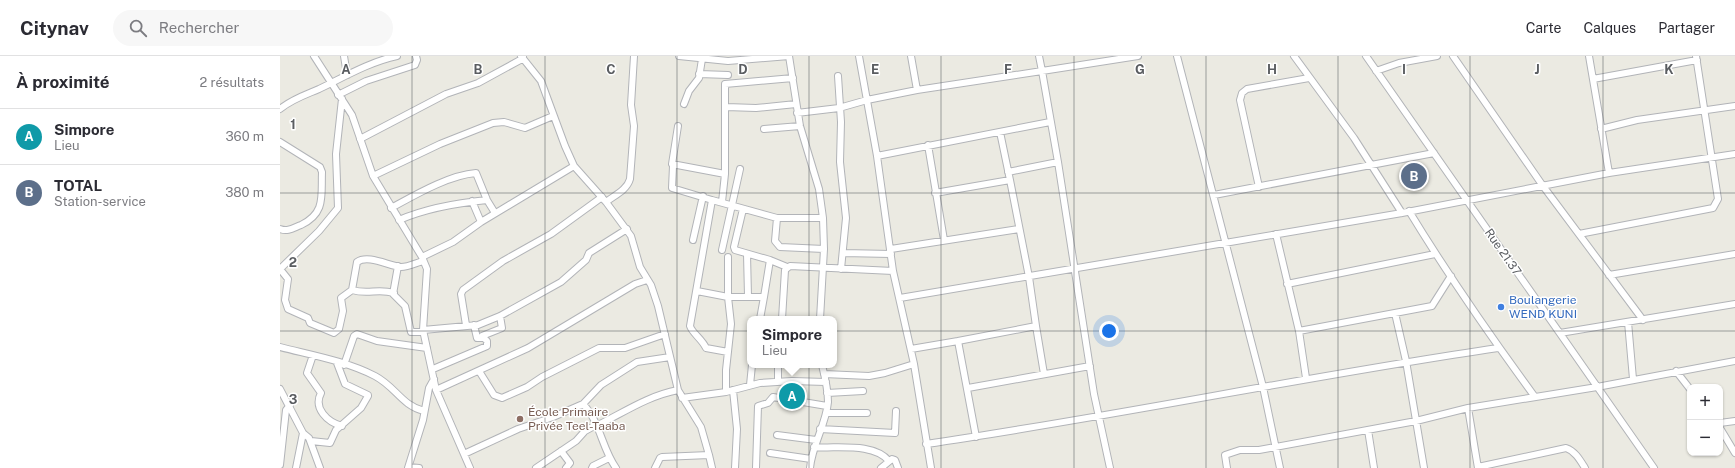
<!DOCTYPE html>
<html lang="fr">
<meta charset="utf-8">
<style>
body{margin:0;font-family:"Public Sans",sans-serif;background:#f7f7f7;color:#2b2b33}
.controls{position:absolute;right:12px;bottom:12px;display:grid;overflow:hidden;border-radius:8px;box-shadow:0 1px 3px #0004}
.controls button{width:36px;height:36px;display:grid;place-items:center;padding:0;border:0;border-bottom:1px solid #e1e1e2;background:#fff;color:#2b2b33;font:20px sans-serif}
.you{position:absolute;left:829px;top:275px;width:14px;height:14px;margin:-10px;border:3px solid #fff;border-radius:50%;background:#1a73e8;box-shadow:0 0 0 6px #1a73e833}
.badge{display:grid;place-items:center;width:26px;height:26px;border-radius:50%;background:#d6533d;color:#fff;font-size:13px;font-weight:700}
.pin{position:absolute;translate:-50% -50%;border:2px solid #fff;box-shadow:0 1px 4px #0006}
.popup{position:absolute;left:467px;top:260px;width:90px;height:52px;box-sizing:border-box;display:grid;place-content:center;border-radius:8px;background:#fff;filter:drop-shadow(0 1px 3px #0005);font-size:13px;white-space:nowrap;color:#7c7c81}
.popup b{font-size:15px;color:#2b2b33}
.popup::after{content:'';position:absolute;left:50%;top:100%;margin-left:-8px;border:8px solid transparent;border-top-color:#fff}
.list{margin:0;padding:0;list-style:none}
h2{display:flex;justify-content:space-between;align-items:center;height:52px;margin:0;padding:0 16px;font-size:17px}
h2 small{font-size:13px;font-weight:400;color:#7c7c81}
.list li{display:grid;grid-template-columns:26px 1fr auto;gap:12px;align-items:center;box-sizing:border-box;height:56px;padding:0 16px;border-top:1px solid #e1e1e2}
.list b{display:block;font-size:15px;white-space:nowrap}
.list p{margin:0;font-size:13px;white-space:nowrap;color:#7c7c81}
.list em{font-size:13px;font-style:normal;color:#7c7c81}
.icon{flex:none;width:22px;height:22px;fill:none;stroke:currentColor;stroke-width:2;stroke-linecap:round;stroke-linejoin:round}
.map{position:relative;flex:none;width:1455px;height:412px;overflow:hidden}
header{display:flex;align-items:center;gap:24px;box-sizing:border-box;height:56px;padding:0 20px;background:#fff;border-bottom:1px solid #e1e1e2}
header strong{font-size:19px}
nav{display:flex;gap:22px;margin-inline-start:auto;font-size:14px}
.search{width:280px;height:36px;background:#f7f7f7;display:flex;align-items:center;gap:10px;box-sizing:border-box;padding:0 14px;border-radius:22px;color:#7c7c81;font-size:15px}
main{display:flex}
aside{flex:1;background:#fff}
.map>svg:first-child{display:block}
.lines{fill:none;stroke-linecap:round;stroke-linejoin:round}
.street-casing{stroke:#b2b4b8;stroke-width:8}
.street{stroke:#fff;stroke-width:6}
.grid{fill:none;stroke:#5a5d61;stroke-width:1;stroke-opacity:0.55}
.shop-dot{fill:#3f7fe0;stroke:#fff;stroke-width:1.5}
.education-dot{fill:#8d6e63;stroke:#fff;stroke-width:1.5}
.labels{text-anchor:middle;stroke-width:3;stroke-linejoin:round;paint-order:stroke}
.street-label{font-size:12px;fill:#5a5d61;stroke:#fff}
.shop-label{font-size:12px;fill:#366cbe;stroke:#fff;text-anchor:start}
.education-label{font-size:12px;fill:#785e54;stroke:#fff;text-anchor:start}
.grid-label{font-size:13px;text-anchor:middle;font-weight:bold;fill:#5a5d61;stroke:#fff;stroke-width:3;stroke-linejoin:round;paint-order:stroke}
</style>
<header>
<strong>Citynav</strong>
<div class="search"><svg class="icon" aria-label="search" viewBox="0 0 24 24"><circle cx="10" cy="10" r="6"/><path d="M15 15l6 6"/></svg>Rechercher</div>
<nav><a>Carte</a><a>Calques</a><a>Partager</a></nav>
</header>
<main>
<aside>
<h2>À proximité<small>2 résultats</small></h2>
<ul class="list">
<li><span class="badge" style="background:#0f9aa8">A</span><div><b>Simpore</b><p>Lieu</p></div><em>360 m</em></li>
<li><span class="badge" style="background:#5c6f8a">B</span><div><b>TOTAL</b><p>Station-service</p></div><em>380 m</em></li>
</ul>
</aside>
<div class="map">
<svg width="1455" height="412" viewBox="0 0 1455 412">
<rect width="100%" height="100%" fill="#ebeae2"/>
<g class="lines">
<g class="street-casing">
<path id="street" d="M 34,0 L 72,59 L 93,120 L 142,201 L 147,213 L 143,274 L 156,334 L 190,412
M 64,0 L 67,19
M 241,0 L 261,25 L 285,90 L 294,110 L 326,146 L 351,180 L 360,211 L 371,229 L 378,250 L 398,334 L 421,371 L 429,399 L 432,412
M 399,0 L 448,5 L 509,0
M 509,0 L 520,70 L 539,133 L 543,162 L 544,193 L 540,263
M 579,0 L 597,100 L 613,215 L 634,308 L 651,412
M 631,0 L 637,34
M 897,0 L 983,331 L 1000,412
M 1014,0 L 1074,82 L 1122,157
M 1086,0 L 1374,412
M 1173,0 L 1263,130 L 1363,264
M 1309,0 L 1329,117
M 1096,15 L 1119,7 L 1157,0
M 419,18 L 448,19
M 558,20 L 561,66 L 560,106 L 566,162 L 561,213
M 1313,23 L 1417,4
M 58,39 L 86,25 L 135,9 L 137,4 L 136,0
M 404,48 L 409,35 L 419,22 L 422,3
M 446,51 L 476,52 L 516,48
M 0,53 C 12,43 25,39 39,33 C 64,21 89,6 117,0
M 517,57 L 559,52 L 587,44 L 637,34 L 762,15 L 759,0
M 398,70 L 392,108 L 445,118
M 484,73 L 520,70
M 1321,73 L 1357,64 L 1455,50
M 80,83 L 166,38 L 198,27 L 242,3 L 243,0
M 0,86 L 40,111 L 42,116 C 41,140 46,157 21,169 C 13,172 8,176 0,173
M 648,89 L 664,184
M 597,100 L 770,66
M 393,110 L 392,132 L 432,144
M 728,116 L 778,106
M 93,120 L 160,88 L 213,67 L 224,66 L 245,72 L 273,60
M 979,131 L 960,44 L 962,37 L 967,33 L 1029,22
M 655,137 L 730,124 L 720,76
M 934,139 L 1154,97
M 192,145 L 201,166
M 326,146 C 335,139 347,134 350,123 L 354,70 L 351,49 L 354,0
M 442,146 L 445,118 L 445,28 L 513,22
M 111,152 C 135,139 169,119 196,117 L 207,144 L 215,157
M 463,153 L 454,191 L 455,194 L 490,204 L 507,211
M 1129,155 C 1168,219 1211,281 1255,341
M 497,162 L 495,185 L 500,191 L 544,193
M 119,164 C 147,152 176,147 207,144
M 996,178 L 1019,275 L 1026,322
M 1299,178 L 1433,152 L 1438,143 L 1416,0
M 413,184 L 423,140
M 611,193 L 739,173
M 442,194 L 460,113
M 563,197 L 611,198
M 467,198 L 468,240
M 142,201 L 173,186 L 201,166 L 294,110
M 448,201 L 448,241 L 484,241 L 480,263
M 118,210 L 113,238 L 125,250 L 131,276 L 143,276
M 0,213 L 8,223 L 5,244 L 8,253 L 28,262 L 30,267 L 54,277 L 59,273 L 63,255 L 61,242 L 72,234 L 77,206 C 88,198 109,210 121,211 C 128,211 136,207 143,205
M 0,213 L 39,175 L 58,152 L 56,98 L 62,43
M 1329,219 L 1455,198
M 1007,228 L 1155,198
M 72,234 C 89,239 97,232 114,237
M 417,235 L 448,241 L 451,268 L 446,314 L 446,336
M 484,241 L 490,204
M 620,242 L 1122,157 L 1329,117 L 1455,98
M 1115,257 L 1126,305 L 1144,412
M 502,263 L 505,214 L 510,210 L 613,215
M 1348,266 L 1353,323
M 186,269 L 181,238 L 183,234 L 223,205 L 271,178 L 322,141
M 194,269 L 197,282 L 203,282
M 756,270 L 764,318
M 143,274 L 198,269 L 220,260 L 281,226 L 306,204 L 309,197 L 347,173
M 1019,275 L 1152,250 L 1171,220
M 1280,277 L 1455,248
M 678,285 L 756,270 L 749,221 L 730,124
M 0,291 C 31,299 66,305 95,320 C 116,331 121,349 144,355
M 631,293 L 678,285 L 696,381
M 448,296 L 426,292 C 422,283 412,277 410,270 L 432,144 L 497,162 L 543,162
M 33,299 L 27,317 L 41,337 C 33,352 47,366 62,370
M 64,309 L 74,280 L 77,278 L 97,285 L 147,292
M 153,313 L 207,290 L 207,285 L 202,280 L 222,272 L 220,260
M 199,315 L 214,339 L 222,342 L 247,331 L 262,321 L 319,292 L 345,292 L 385,278
M 1396,315 L 1410,333
M 544,318 L 589,320 L 605,317 L 634,308
M 498,326 L 498,309
M 470,329 L 472,309
M 688,332 L 810,310
M 0,333 L 23,377 L 29,382 L 40,412
M 156,334 L 248,292 L 355,228 L 367,224
M 453,334 L 457,373 L 455,412
M 547,337 L 583,335
M 402,342 L 446,336 L 480,327 L 512,325 L 546,326
M 303,348 L 321,329 L 357,306 L 390,301
M 1188,352 L 1198,412
M 546,357 L 587,357
M 1440,367 L 1455,365
M 316,370 C 343,357 367,340 398,334
M 1440,372 L 1455,397
M 540,373 L 615,377 L 616,355
M 1088,374 L 1094,412
M 497,379 L 536,384
M 31,385 L 50,387 L 56,374 L 81,352 L 88,340 L 88,339 L 65,328 L 57,307
M 646,388 C 838,360 1027,320 1218,292
M 534,391 C 556,393 593,386 609,405
M 281,395 L 290,407 L 286,412
M 490,397 L 531,403
M 184,398 L 238,373 L 273,361 L 303,348 C 320,365 322,393 336,412
M 0,409 L 6,354 L 10,349
M 129,411 L 139,412
M 1198,411 L 1286,392 C 1295,395 1300,404 1305,412
M 16,412 L 23,377
M 128,412 L 143,364 L 149,332 L 154,323
M 256,412 L 296,385 L 305,375 L 316,369
M 312,412 L 313,410 L 329,402
M 375,412 L 380,402 L 382,401 L 429,399
M 476,412 L 478,350 L 488,347 L 493,341 L 547,350
M 530,412 C 532,389 546,369 548,346 C 548,334 545,321 542,309
M 601,412 L 612,403 L 615,404 L 618,412
M 830,412 L 814,338 L 778,106 L 762,15 L 858,0
M 947,412 L 945,399 L 960,394 L 979,394 L 1136,365 L 1188,352 L 1317,331 L 1455,305"/>
</g>
<use href="#street" class="street"/>
</g>
<path class="grid" d="M 132,0 L 132,412M 265,0 L 265,412M 397,0 L 397,412M 529,0 L 529,412M 661,0 L 661,412M 794,0 L 794,412M 926,0 L 926,412M 1058,0 L 1058,412M 1190,0 L 1190,412M 1323,0 L 1323,412M 0,137 L 1455,137M 0,275 L 1455,275"/>
<circle class="shop-dot" cx="1221" cy="251" r="4"/>
<circle class="education-dot" cx="240" cy="363" r="4"/>
<g class="labels">
<g class="street-label">
<text transform="translate(1223 196) rotate(55)" y="4">Rue 21.37</text>
</g>
<g class="shop-label">
<text x="1229" y="248">Boulangerie<tspan x="1229" dy="14">WEND KUNI</tspan></text>
</g>
<g class="education-label">
<text x="248" y="360">École Primaire<tspan x="248" dy="14">Privée Teel-Taaba</tspan></text>
</g>
</g>
<g class="grid-label">
<text x="66" y="18">A</text>
<text x="198" y="18">B</text>
<text x="331" y="18">C</text>
<text x="463" y="18">D</text>
<text x="595" y="18">E</text>
<text x="728" y="18">F</text>
<text x="860" y="18">G</text>
<text x="992" y="18">H</text>
<text x="1124" y="18">I</text>
<text x="1257" y="18">J</text>
<text x="1389" y="18">K</text>
<text x="13" y="73">1</text>
<text x="13" y="211">2</text>
<text x="13" y="348">3</text>
</g>
</svg>
<div class="controls">
<button>+</button>
<button>−</button>
</div>
<div class="you"></div>
<div class="pin badge" style="left:512px;top:340px;background:#0f9aa8">A</div>
<div class="popup"><b>Simpore</b>Lieu</div>
<div class="pin badge" style="left:1134px;top:120px;background:#5c6f8a">B</div>
</div>
</main>
